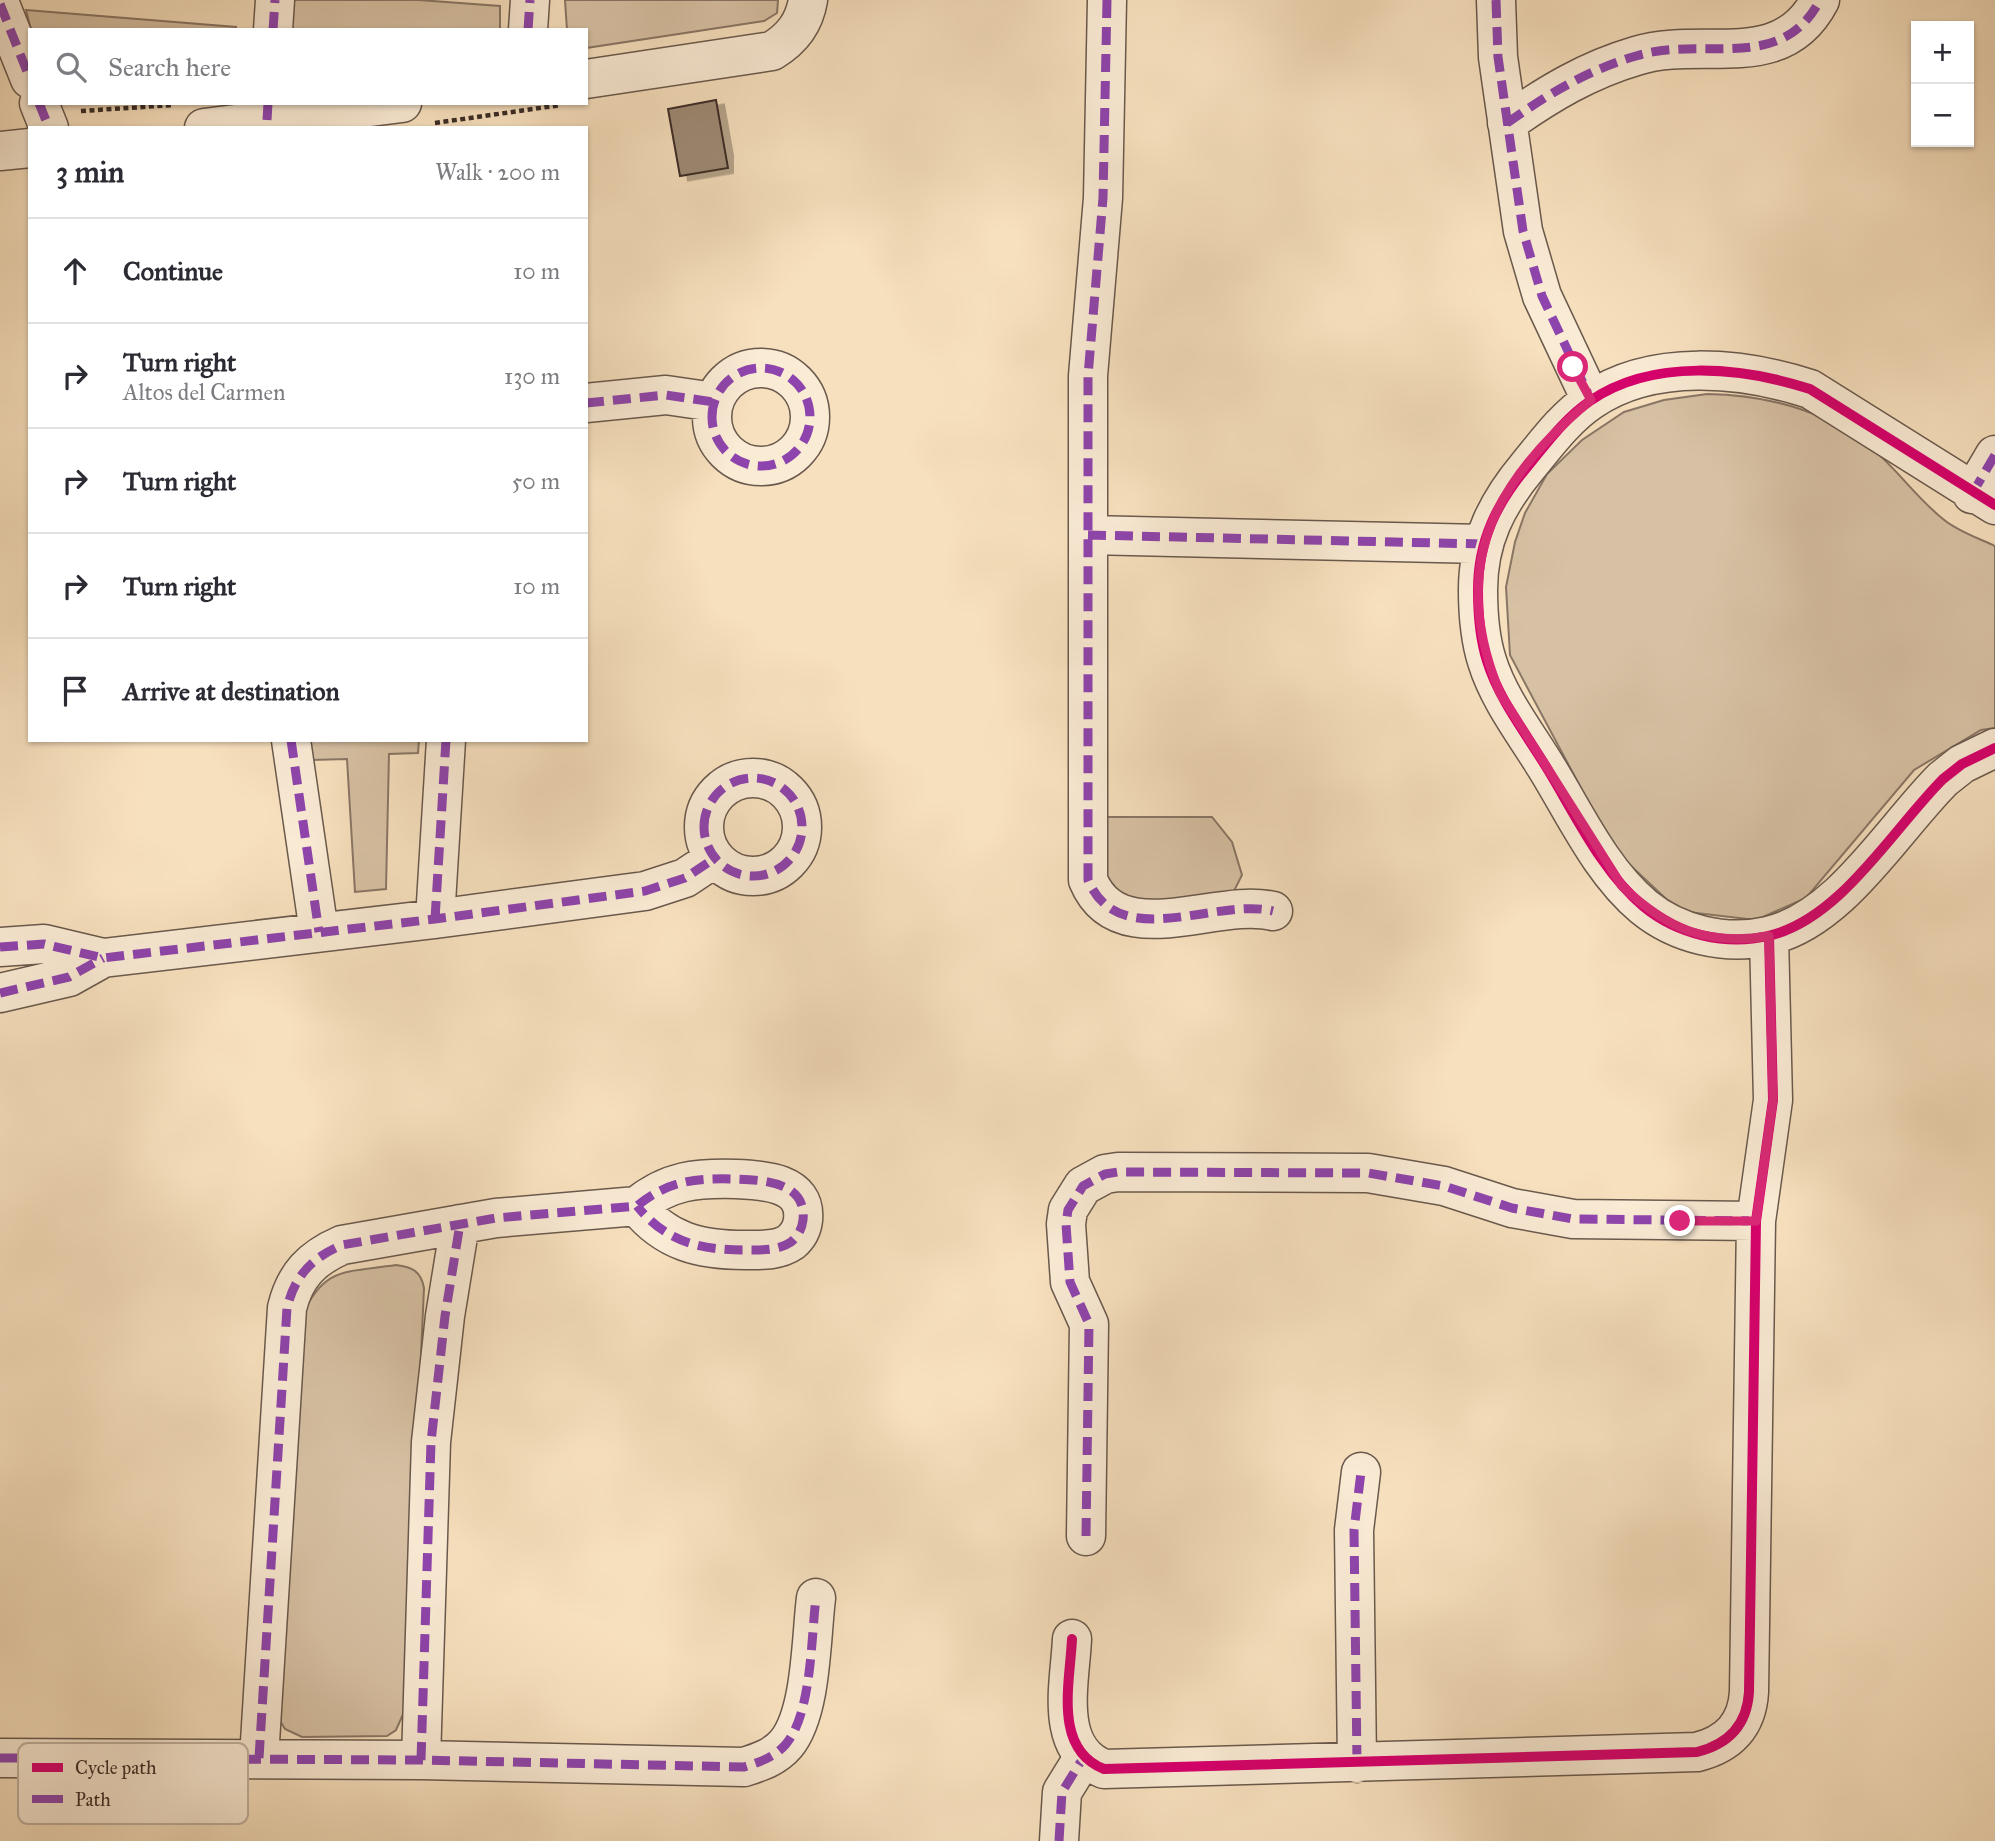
<!DOCTYPE html>
<meta charset="utf-8">
<style>
body{margin:0;font-family:"IM FELL Great Primer",serif;background:#f2f2f3;color:#2b2b33}
.controls{position:absolute;right:21px;top:21px;display:grid;overflow:hidden;border-radius:0px;box-shadow:0 2px 5px #0004}
.controls button{width:63px;height:63px;display:grid;place-items:center;padding:0;border:0;border-bottom:2px solid #e1e1e2;background:#fff;color:#2b2b33;font:35px sans-serif}
.stop{position:absolute;width:21px;height:21px;margin:-16px;border:5px solid #db2777;border-radius:50%;background:#fff}
.stop.end{background:#db2777;border-color:#fff;box-shadow:0 2px 7px #0008}
.list{margin:0;padding:0;list-style:none}
h2{display:flex;justify-content:space-between;align-items:center;height:91px;margin:0;padding:0 28px;font-size:30px}
h2 small{font-size:23px;font-weight:400;color:#7c7c81}
.list li{display:grid;grid-template-columns:46px 1fr auto;gap:21px;align-items:center;box-sizing:border-box;height:105px;padding:0 28px;border-top:2px solid #e1e1e2}
.list b{display:block;font-size:26px;white-space:nowrap}
.list p{margin:0;font-size:23px;white-space:nowrap;color:#7c7c81}
.list em{font-size:23px;font-style:normal;color:#7c7c81}
.icon{flex:none;width:38px;height:38px;fill:none;stroke:currentColor;stroke-width:2;stroke-linecap:round;stroke-linejoin:round}
.map{position:relative;flex:none;width:1995px;height:1841px;overflow:hidden}
.search{position:absolute;background:#fff;box-shadow:0 2px 5px #0004;left:28px;top:28px;width:560px;height:77px;display:flex;align-items:center;gap:18px;box-sizing:border-box;padding:0 24px;border-radius:0px;color:#7c7c81;font-size:26px}
.panel{position:absolute;background:#fff;box-shadow:0 2px 5px #0004;left:28px;top:126px;width:560px;height:616px;border-radius:0px}
.map>svg:first-child{display:block}
.green{fill:#d7c1a4;stroke:#897666;stroke-width:2}
.building{fill:#9d8a76;stroke:#3b2c27;stroke-width:2;filter:url(#shadow)}
.lines{fill:none;stroke-linecap:round;stroke-linejoin:round}
.minor-casing{stroke:#6a594d;stroke-width:41}
.path{stroke:#3b2c27;stroke-width:4.5;stroke-dasharray:5 3.5;stroke-linecap:butt}
.minor{stroke:#faebd5;stroke-width:38}
.quiet{stroke:#8e44ad;stroke-width:9;stroke-dasharray:18 9;stroke-linecap:butt}
.cycleway-casing{stroke:#faebd5;stroke-width:15}
.cycleway{stroke:#d6006c;stroke-width:10}
.route{stroke:#db2777;stroke-width:9}
.key{fill:#faebd5;stroke:#c1b2a1;stroke-width:2}
.key-label{font-size:19px;fill:#3b2c27}
</style>
<div class="map">
<svg width="1995" height="1841" viewBox="0 0 1995 1841">
<defs>
<filter id="shadow"><feDropShadow dx="8" dy="4.5" stdDeviation="0" flood-color="#0004"/></filter>
</defs>
<rect width="100%" height="100%" fill="#f7e0be"/>
<filter id="stains"><feTurbulence type="fractalNoise" baseFrequency=".00286" numOctaves="4"/><feColorMatrix values="0 0 0 0 .2 0 0 0 0 .09 0 0 0 0 .02 0 0 0 .5 -.17"/></filter>
<radialGradient id="worn" r=".72"><stop offset=".6" stop-color="#630" stop-opacity="0"/><stop offset="1" stop-color="#630" stop-opacity=".3"/></radialGradient>
<path class="green" d="M 290,0 L 419,0 L 500,6 L 500,30 L 290,30 Z
M 565,0 L 778,0 L 777,13 L 764,21 L 586,48 L 586,30 L 567,30 Z
M 26,10 L 236,27 L 236,30 L 31,30 Z
M 1707,394 C 1763,395 1816,407 1863,441 C 1893,463 1914,496 1943,519 C 1957,531 1978,538 1995,546 L 1995,728 L 1981,730 L 1914,770 L 1806,898 L 1756,920 L 1679,911 L 1614,850 L 1510,655 L 1506,587 L 1515,542 L 1525,513 L 1547,474 L 1582,440 L 1624,412 L 1664,400 Z
M 308,740 L 419,740 L 418,753 L 389,754 L 386,889 L 355,892 L 347,759 L 311,760 Z
M 1103,817 L 1212,817 L 1232,842 L 1242,875 L 1231,897 C 1199,900 1120,913 1104,876 C 1098,861 1103,833 1103,817 Z
M 396,1265 C 412,1267 421,1271 424,1288 L 405,1710 L 396,1730 L 387,1736 L 302,1737 L 285,1729 L 280,1721 L 300,1319 C 324,1266 343,1273 396,1265 Z"/>
<path class="building" d="M 716,100 L 728,168 L 680,176 L 668,109 Z"/>
<g class="lines">
<g class="minor-casing">
<path id="minor" d="M 1107,0 L 1103,198 L 1088,376 L 1088,880 C 1119,954 1216,897 1273,911
M 1496,0 L 1498,57 L 1523,231 L 1542,296 L 1591,400
M 0,4 L 30,79
M 273,30 L 275,0
M 528,30 L 530,0
M 586,79 L 772,51 C 792,39 804,24 808,0
M 39,103 L 49,128
M 1507,123 C 1548,94 1588,70 1636,56 C 1703,35 1781,75 1820,0
M 204,128 L 402,103
M 0,151 L 30,148
M712 417a49 49 0 1 1 98 0a49 49 0 1 1-98 0Z
M 586,403 L 666,395 L 714,402
M 1972,494 L 1995,455
M 1995,505 L 1810,389 C 1742,367 1652,358 1590,401 C 1565,418 1547,443 1528,466 C 1497,503 1478,540 1478,590 C 1478,613 1480,639 1487,661 C 1499,700 1527,735 1548,770 C 1576,816 1602,872 1644,907 C 1677,934 1725,946 1768,936 C 1840,920 1892,830 1943,779 L 1962,764 L 1995,748
M 1088,535 L 1483,544
M 291,740 L 319,932
M704 827a49 49 0 1 1 98 0a49 49 0 1 1-98 0Z
M 435,919 L 446,740
M 0,947 L 44,944 L 103,958 L 435,919 L 645,891 L 685,878 L 715,858
M 0,993 L 69,977 L 103,958
M 1086,1536 L 1089,1324 L 1070,1282 L 1066,1224 L 1068,1210 L 1083,1186 L 1105,1174 L 1118,1172 L 1368,1173 L 1444,1186 L 1512,1208 L 1573,1219 L 1756,1221
M 1072,1639 C 1070,1683 1053,1749 1104,1769 L 1697,1752 C 1729,1744 1747,1725 1749,1692 L 1756,1221 L 1773,1100 L 1769,936
M 0,1758 L 421,1760 L 744,1767 C 760,1762 775,1757 786,1744 C 812,1713 811,1637 816,1598
M 259,1758 L 287,1308 C 295,1275 312,1258 342,1245 L 496,1218 L 637,1206 C 669,1180 696,1178 736,1179 C 763,1180 807,1182 803,1220 C 802,1229 798,1236 791,1242 C 778,1251 760,1250 745,1250 C 700,1250 666,1242 637,1206
M 421,1760 L 431,1442 L 445,1316 L 460,1224
M 1357,1763 L 1354,1530 L 1361,1472
M 1059,1841 L 1062,1792 L 1083,1758"/>
</g>
<path class="path" d="M 81,111 L 174,105
M 435,123 L 561,105"/>
<use href="#minor" class="minor"/>
<path class="quiet" d="M 1107,0 L 1103,198 L 1088,376 L 1088,880 C 1119,954 1216,897 1273,911
M 1496,0 L 1498,57 L 1523,231 L 1542,296 L 1591,400
M 0,4 L 30,79
M 273,30 L 275,0
M 528,30 L 530,0
M 39,103 L 49,128
M 267,120 L 268,103
M 1507,123 C 1548,94 1588,70 1636,56 C 1703,35 1781,75 1820,0
M712 417a49 49 0 1 1 98 0a49 49 0 1 1-98 0Z
M 586,403 L 666,395 L 714,402
M 1972,494 L 1995,455
M 1088,535 L 1483,544
M 291,740 L 319,932
M704 827a49 49 0 1 1 98 0a49 49 0 1 1-98 0Z
M 435,919 L 446,740
M 0,947 L 44,944 L 103,958 L 435,919 L 645,891 L 685,878 L 715,858
M 0,993 L 69,977 L 103,958
M 1086,1536 L 1089,1324 L 1070,1282 L 1066,1224 L 1068,1210 L 1083,1186 L 1105,1174 L 1118,1172 L 1368,1173 L 1444,1186 L 1512,1208 L 1573,1219 L 1756,1221
M 0,1758 L 421,1760 L 744,1767 C 760,1762 775,1757 786,1744 C 812,1713 811,1637 816,1598
M 259,1758 L 287,1308 C 295,1275 312,1258 342,1245 L 496,1218 L 637,1206 C 669,1180 696,1178 736,1179 C 763,1180 807,1182 803,1220 C 802,1229 798,1236 791,1242 C 778,1251 760,1250 745,1250 C 700,1250 666,1242 637,1206
M 421,1760 L 431,1442 L 445,1316 L 460,1224
M 1357,1763 L 1354,1530 L 1361,1472
M 1059,1841 L 1062,1792 L 1083,1758"/>
<g class="cycleway-casing">
<path id="cycleway" d="M 1995,505 L 1810,389 C 1742,367 1652,358 1590,401 C 1565,418 1547,443 1528,466 C 1497,503 1478,540 1478,590 C 1478,613 1480,639 1487,661 C 1499,700 1527,735 1548,770 C 1576,816 1602,872 1644,907 C 1677,934 1725,946 1768,936 C 1840,920 1892,830 1943,779 L 1962,764 L 1995,748
M 1072,1639 C 1070,1683 1053,1749 1104,1769 L 1697,1752 C 1729,1744 1747,1725 1749,1692 L 1756,1221 L 1773,1100 L 1769,936"/>
</g>
<use href="#cycleway" class="cycleway"/>
</g>
<g class="lines">
<path class="route" d="M 1573,367 L 1591,400 C 1492,482 1448,568 1500,693 L 1622,886 C 1667,929 1707,946 1769,936 L 1773,1100 L 1756,1221 L 1680,1221"/>
</g>
<rect x="18" y="1743" width="230" height="81" rx="10" class="key"/>
<rect x="32" y="1763" width="31" height="9" fill="#d6006c"/>
<rect x="32" y="1795" width="31" height="8" fill="#8e44ad"/>
<g class="key-label">
<text x="75" y="1774">Cycle path</text>
<text x="75" y="1806">Path</text>
</g>
<rect width="100%" height="100%" filter="url(#stains)"/>
<rect width="100%" height="100%" fill="url(#worn)"/>
</svg>
<div class="controls">
<button>+</button>
<button>−</button>
</div>
<div class="stop" style="left:1573px;top:367px"></div>
<div class="stop end" style="left:1680px;top:1221px"></div>
<div class="search"><svg class="icon" aria-label="search" viewBox="0 0 24 24"><circle cx="10" cy="10" r="6"/><path d="M15 15l6 6"/></svg>Search here</div>
<section class="panel">
<h2>3 min<small>Walk · 200 m</small></h2>
<ul class="list">
<li><svg class="icon" aria-label="ahead" viewBox="0 0 24 24"><path d="M12 20V5M6 11l6-6 6 6"/></svg><div><b>Continue</b></div><em>10 m</em></li>
<li><svg class="icon" aria-label="right" viewBox="0 0 24 24"><path d="M7 20v-9h11M14 6l5 5-5 5"/></svg><div><b>Turn right</b><p>Altos del Carmen</p></div><em>130 m</em></li>
<li><svg class="icon" aria-label="right" viewBox="0 0 24 24"><path d="M7 20v-9h11M14 6l5 5-5 5"/></svg><div><b>Turn right</b></div><em>50 m</em></li>
<li><svg class="icon" aria-label="right" viewBox="0 0 24 24"><path d="M7 20v-9h11M14 6l5 5-5 5"/></svg><div><b>Turn right</b></div><em>10 m</em></li>
<li><svg class="icon" aria-label="arrive" viewBox="0 0 24 24"><path d="M6 21V4h12l-3 4 3 4H6"/></svg><div><b>Arrive at destination</b></div></li>
</ul>
</section>
</div>
